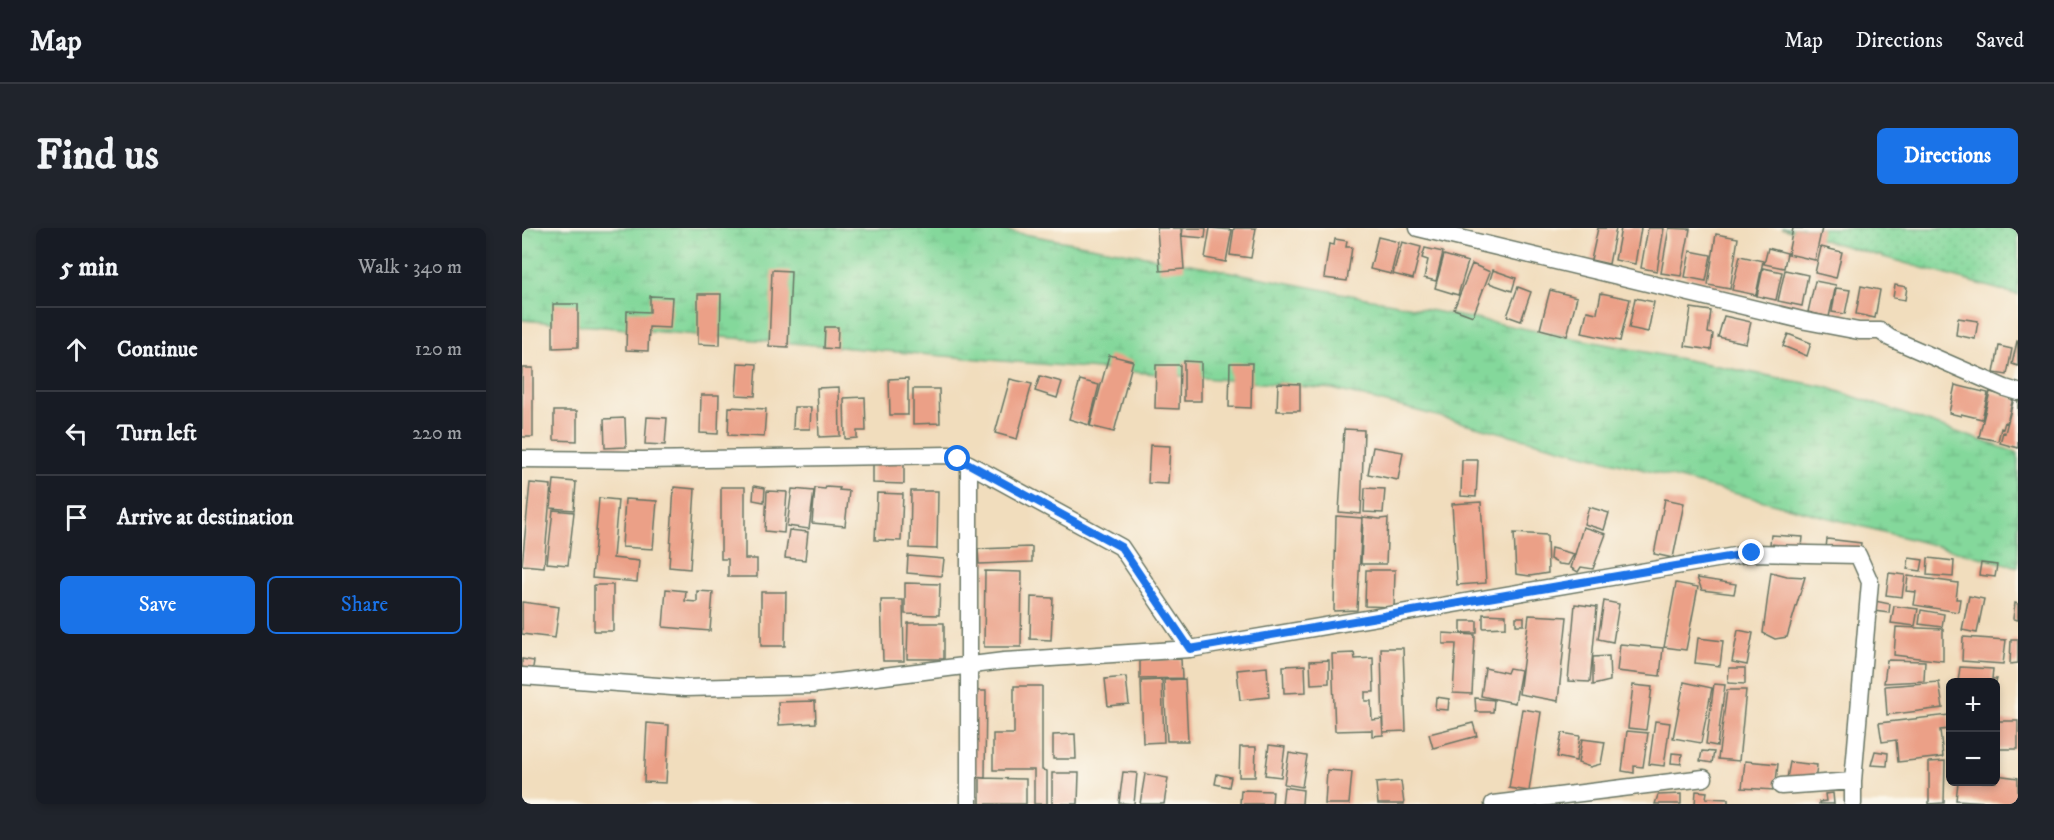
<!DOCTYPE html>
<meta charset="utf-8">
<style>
body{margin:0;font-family:"IM FELL DW Pica",serif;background:#20242c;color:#f1f3f6}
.controls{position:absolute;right:18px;bottom:18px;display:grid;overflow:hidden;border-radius:9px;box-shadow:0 3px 9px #0003}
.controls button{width:54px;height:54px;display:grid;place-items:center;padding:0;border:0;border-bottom:2px solid #363941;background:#171b24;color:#f1f3f6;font:30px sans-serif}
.stop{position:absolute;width:18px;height:18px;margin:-14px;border:4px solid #1a73e8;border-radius:50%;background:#fff}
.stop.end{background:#1a73e8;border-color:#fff;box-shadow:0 2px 6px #0008}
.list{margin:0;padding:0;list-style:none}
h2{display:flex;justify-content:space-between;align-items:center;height:78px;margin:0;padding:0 24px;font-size:26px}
h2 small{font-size:20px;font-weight:400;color:#9ea1a6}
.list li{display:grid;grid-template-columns:39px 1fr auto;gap:18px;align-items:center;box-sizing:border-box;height:84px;padding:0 24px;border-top:2px solid #363941}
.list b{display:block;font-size:22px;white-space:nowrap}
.list em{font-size:20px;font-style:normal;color:#9ea1a6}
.actions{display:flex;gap:12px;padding:18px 24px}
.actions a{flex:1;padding:14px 0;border:2px solid #1a73e8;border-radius:9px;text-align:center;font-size:21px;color:#1a73e8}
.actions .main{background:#1a73e8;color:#fff}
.icon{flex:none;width:33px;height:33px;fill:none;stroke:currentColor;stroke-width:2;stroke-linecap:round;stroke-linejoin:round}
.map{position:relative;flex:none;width:1496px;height:576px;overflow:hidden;border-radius:9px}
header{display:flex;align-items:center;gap:36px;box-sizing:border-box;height:84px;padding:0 30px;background:#171b24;border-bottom:2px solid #363941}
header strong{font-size:28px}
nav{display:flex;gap:33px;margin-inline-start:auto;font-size:21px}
.intro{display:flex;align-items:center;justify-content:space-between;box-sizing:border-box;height:144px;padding:0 36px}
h1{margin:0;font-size:42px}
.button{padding:15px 27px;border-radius:9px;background:#1a73e8;color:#fff;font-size:21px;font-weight:700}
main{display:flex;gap:36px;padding:0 36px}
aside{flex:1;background:#171b24;border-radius:9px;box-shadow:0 3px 9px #0003}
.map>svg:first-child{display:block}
.grass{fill:url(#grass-dots);stroke:#528a68;stroke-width:1.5}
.wetland{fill:url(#wetland-marsh);stroke:#528a68;stroke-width:1.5}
.building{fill:#eba087}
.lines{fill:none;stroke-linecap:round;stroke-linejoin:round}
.minor-casing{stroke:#687564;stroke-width:19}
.minor{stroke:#fff;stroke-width:16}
.route{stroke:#1a73e8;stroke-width:8}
</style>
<header>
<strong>Map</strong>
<nav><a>Map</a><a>Directions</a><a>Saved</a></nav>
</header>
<div class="intro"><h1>Find us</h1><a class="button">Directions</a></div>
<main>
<aside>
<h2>5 min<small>Walk · 340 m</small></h2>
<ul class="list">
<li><svg class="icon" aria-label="ahead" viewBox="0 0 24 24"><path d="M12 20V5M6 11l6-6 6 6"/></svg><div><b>Continue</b></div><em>120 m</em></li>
<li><svg class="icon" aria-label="left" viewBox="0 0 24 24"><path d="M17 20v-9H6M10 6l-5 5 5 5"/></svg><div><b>Turn left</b></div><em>220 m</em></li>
<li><svg class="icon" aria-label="arrive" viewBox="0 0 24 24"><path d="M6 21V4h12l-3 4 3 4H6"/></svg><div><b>Arrive at destination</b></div></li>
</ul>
<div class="actions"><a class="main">Save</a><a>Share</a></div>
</aside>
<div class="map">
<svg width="1496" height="576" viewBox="0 0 1496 576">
<defs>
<pattern id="grass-dots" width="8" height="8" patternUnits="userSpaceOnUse" patternTransform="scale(1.5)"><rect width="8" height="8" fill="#84d89b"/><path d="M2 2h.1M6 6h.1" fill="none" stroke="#72ba86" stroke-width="1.8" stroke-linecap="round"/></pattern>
<pattern id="wetland-marsh" width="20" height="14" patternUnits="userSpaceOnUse" patternTransform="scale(1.5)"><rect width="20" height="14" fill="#84d89b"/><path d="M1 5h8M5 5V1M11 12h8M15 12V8" fill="none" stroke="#72ba86"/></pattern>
</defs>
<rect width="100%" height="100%" fill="#fbf7ec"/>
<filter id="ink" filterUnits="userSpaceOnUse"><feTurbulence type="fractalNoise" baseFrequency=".0167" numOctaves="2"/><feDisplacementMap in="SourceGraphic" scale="12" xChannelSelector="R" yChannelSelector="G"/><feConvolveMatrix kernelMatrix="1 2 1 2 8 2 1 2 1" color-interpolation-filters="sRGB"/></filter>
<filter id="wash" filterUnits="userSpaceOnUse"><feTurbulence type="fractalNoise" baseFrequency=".008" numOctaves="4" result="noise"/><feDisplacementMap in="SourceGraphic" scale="24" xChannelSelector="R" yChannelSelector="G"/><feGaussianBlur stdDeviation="1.35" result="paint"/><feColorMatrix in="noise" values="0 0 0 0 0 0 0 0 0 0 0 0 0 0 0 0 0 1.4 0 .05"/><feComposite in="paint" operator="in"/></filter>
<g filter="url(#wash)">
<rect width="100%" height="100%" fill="#f1ddbd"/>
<path class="grass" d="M 1259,0 L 1496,0 L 1496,67 Z"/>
<path class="wetland" d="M 0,0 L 468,0 L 679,38 L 1304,159 L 1496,225 L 1496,339 L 811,161 L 0,92 Z"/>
<g id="blocks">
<path class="building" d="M 635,0 L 659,0 L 662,41 L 638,43 Z
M 661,0 L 684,0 L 683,10 L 660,8 Z
M 688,0 L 710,2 L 704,34 L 683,30 Z
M 712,0 L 734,0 L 729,30 L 708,27 Z
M 1076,0 L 1094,0 L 1087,36 L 1069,32 Z
M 1099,0 L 1119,0 L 1113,36 L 1093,32 Z
M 1126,0 L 1142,0 L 1135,43 L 1119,40 Z
M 1147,0 L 1168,1 L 1159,48 L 1139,45 Z
M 1271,0 L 1300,0 L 1293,32 L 1266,26 Z
M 1194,6 L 1216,10 L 1208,61 L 1186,57 Z
M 856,9 L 877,14 L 869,46 L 848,41 Z
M 813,11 L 825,13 L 824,19 L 830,19 L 825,53 L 802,50 L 807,16 L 812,17 Z
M 880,14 L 899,19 L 891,51 L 871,46 Z
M 1299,19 L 1320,24 L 1314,50 L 1293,45 Z
M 903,20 L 921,24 L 914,53 L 902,50 L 906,32 L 900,30 Z
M 1246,20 L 1265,25 L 1262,40 L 1242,36 Z
M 1168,23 L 1189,27 L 1184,53 L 1163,49 Z
M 922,27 L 946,34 L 936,67 L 913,60 Z
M 1218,28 L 1241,33 L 1234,67 L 1210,62 Z
M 950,36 L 968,44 L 951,88 L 932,81 Z
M 1241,40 L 1260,44 L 1254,72 L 1235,68 Z
M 250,42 L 269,43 L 266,119 L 247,118 Z
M 971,42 L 994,50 L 990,63 L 967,55 Z
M 1263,42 L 1286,47 L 1280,78 L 1256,73 Z
M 1293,53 L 1314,57 L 1307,89 L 1286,84 Z
M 1373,57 L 1385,59 L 1383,72 L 1371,70 Z
M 1339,58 L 1358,62 L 1353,90 L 1334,86 Z
M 996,59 L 1009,64 L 999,93 L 985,88 Z
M 1314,60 L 1328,62 L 1323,86 L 1310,84 Z
M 1028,62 L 1055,69 L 1045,108 L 1018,101 Z
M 1079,65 L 1108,71 L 1098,113 L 1060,105 L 1065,83 L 1075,85 Z
M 176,66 L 199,66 L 198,117 L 176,116 Z
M 128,68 L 150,69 L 148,100 L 127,99 L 126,123 L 104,122 L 105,83 L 128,84 Z
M 1113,70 L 1132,74 L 1126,104 L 1107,100 Z
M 31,76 L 56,76 L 56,119 L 31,120 Z
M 1169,80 L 1189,83 L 1186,105 L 1191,106 L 1189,122 L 1163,118 Z
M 1202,88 L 1229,94 L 1224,115 L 1196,109 Z
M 1436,90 L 1456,93 L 1453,111 L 1434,107 Z
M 303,99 L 316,99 L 315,121 L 302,120 Z
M 1266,106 L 1289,115 L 1285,128 L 1261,118 Z
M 1495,113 L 1496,113 L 1496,138 L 1490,136 Z
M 1477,118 L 1490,121 L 1485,147 L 1472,145 Z
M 587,127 L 611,133 L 592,204 L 568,198 Z
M 662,133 L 679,134 L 679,173 L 662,173 Z
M 216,135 L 235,136 L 233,168 L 214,167 Z
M 708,135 L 730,135 L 729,180 L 707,179 Z
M 634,137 L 658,137 L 657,181 L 633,180 Z
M 0,140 L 11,140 L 11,209 L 0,209 Z
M 518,148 L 540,154 L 535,170 L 513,163 Z
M 386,150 L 386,187 L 368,187 L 367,151 Z
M 488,151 L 510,156 L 495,211 L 473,205 Z
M 558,152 L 577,157 L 567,197 L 547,191 Z
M 756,155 L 778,156 L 778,183 L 755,183 Z
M 1433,157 L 1466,165 L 1460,191 L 1439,186 L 1439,188 L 1427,185 Z
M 317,159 L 318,208 L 297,209 L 295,160 Z
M 391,161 L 417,161 L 418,195 L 391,196 Z
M 1468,164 L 1491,170 L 1485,195 L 1483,194 L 1481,201 L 1479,200 L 1476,213 L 1457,209 Z
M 179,167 L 197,167 L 196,206 L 178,205 Z
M 343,169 L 344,203 L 335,203 L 335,210 L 323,211 L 322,170 Z
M 1492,170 L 1496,171 L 1496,220 L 1478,215 L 1481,204 L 1483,205 Z
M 207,179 L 244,181 L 242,209 L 206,207 Z
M 272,179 L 289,179 L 288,201 L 271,201 Z
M 32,183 L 55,183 L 55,213 L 32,212 Z
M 125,189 L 145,190 L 143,217 L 123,216 Z
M 103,190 L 104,219 L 83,220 L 82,191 Z
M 822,201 L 842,202 L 839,286 L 817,284 Z
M 628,217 L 648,218 L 646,256 L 626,255 Z
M 851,219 L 881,224 L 876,252 L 846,246 Z
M 351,231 L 382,232 L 382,256 L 351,255 Z
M 940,232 L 956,232 L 954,269 L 939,268 Z
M 32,252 L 54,254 L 52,282 L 29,280 Z
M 8,255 L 29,257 L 22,339 L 0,337 Z
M 232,258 L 243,260 L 242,274 L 231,272 Z
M 152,259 L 173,261 L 168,341 L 147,339 Z
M 199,259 L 223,259 L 223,331 L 235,331 L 235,349 L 206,349 L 206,331 L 199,331 Z
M 304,259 L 318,260 L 317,262 L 327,263 L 323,298 L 290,295 L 293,260 L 303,261 Z
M 843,260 L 863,261 L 861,285 L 842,284 Z
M 270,261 L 292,263 L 287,301 L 265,298 Z
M 245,263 L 265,264 L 262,305 L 243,303 Z
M 389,263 L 416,263 L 415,321 L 388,320 Z
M 355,265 L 381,266 L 379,313 L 353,312 Z
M 77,270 L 96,272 L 91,330 L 117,333 L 115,354 L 70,350 Z
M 103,271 L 135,273 L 131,321 L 100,319 Z
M 1143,271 L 1162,275 L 1151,330 L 1132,326 Z
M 959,274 L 964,355 L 935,357 L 930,276 Z
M 1067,279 L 1087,285 L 1082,302 L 1062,296 Z
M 31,282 L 52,284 L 46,337 L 25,335 Z
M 814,288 L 840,290 L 835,382 L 812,383 Z
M 841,289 L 858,291 L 866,290 L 864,336 L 839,336 Z
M 1061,299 L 1084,306 L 1071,341 L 1059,339 L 1056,344 L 1049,340 Z
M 267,302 L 286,304 L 283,332 L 263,330 Z
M 992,305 L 1025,307 L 1026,345 L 1008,348 L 994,346 Z
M 1249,307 L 1281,309 L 1280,319 L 1248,316 Z
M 1305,311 L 1339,315 L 1338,323 L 1304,320 Z
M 510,319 L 510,334 L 457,336 L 456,321 Z
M 1029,320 L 1052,326 L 1046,337 L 1037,336 L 1028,331 Z
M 386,328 L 422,331 L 420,348 L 385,345 Z
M 1387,330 L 1401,332 L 1399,343 L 1385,341 Z
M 1406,330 L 1432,333 L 1431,349 L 1405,347 Z
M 1459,335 L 1475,337 L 1473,349 L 1457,347 Z
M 844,342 L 873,342 L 872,379 L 843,378 Z
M 463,343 L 500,344 L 499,419 L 462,419 Z
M 1249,344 L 1265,348 L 1283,349 L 1265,409 L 1253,411 L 1241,405 Z
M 1367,345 L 1383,347 L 1380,369 L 1364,367 Z
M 1386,348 L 1436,355 L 1434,371 L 1438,371 L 1436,384 L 1392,377 L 1394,364 L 1384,363 Z
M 1175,350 L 1214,356 L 1212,366 L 1180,362 Z
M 383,355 L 418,356 L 417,387 L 383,386 Z
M 1154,355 L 1176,359 L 1164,422 L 1142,419 Z
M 72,357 L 91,357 L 91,403 L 72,403 Z
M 144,361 L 164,363 L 163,373 L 175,374 L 175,363 L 191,364 L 188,403 L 141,399 Z
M 239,364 L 264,364 L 263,418 L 239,418 Z
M 1447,368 L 1462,371 L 1455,405 L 1440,402 Z
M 509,369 L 531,370 L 529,412 L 508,411 Z
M 359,372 L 381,372 L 382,433 L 361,433 Z
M 1082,373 L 1097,376 L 1091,414 L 1076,411 Z
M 1353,373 L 1368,376 L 1367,385 L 1352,383 Z
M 0,374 L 37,379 L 33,410 L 0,406 Z
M 1493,375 L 1496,376 L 1496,392 L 1491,391 Z
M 1053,376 L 1075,379 L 1068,454 L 1046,453 Z
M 1372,378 L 1396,381 L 1393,398 L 1369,395 Z
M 1399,382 L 1422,386 L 1420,399 L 1397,396 Z
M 961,386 L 984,387 L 984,399 L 961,400 Z
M 1007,387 L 1045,389 L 1036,473 L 997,466 Z
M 994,389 L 1002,389 L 1002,397 L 994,397 Z
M 939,393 L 955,393 L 955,405 L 939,405 Z
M 386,395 L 422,395 L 422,431 L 385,431 Z
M 1374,399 L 1421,401 L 1421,433 L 1372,427 Z
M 1216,402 L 1231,405 L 1225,437 L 1210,434 Z
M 921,405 L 953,407 L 950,466 L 931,465 L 934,416 L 921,416 Z
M 1441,409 L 1484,412 L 1481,436 L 1440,433 Z
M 1176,410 L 1201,413 L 1198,438 L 1173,435 Z
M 1489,411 L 1496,411 L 1496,435 L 1488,436 Z
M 1098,416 L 1141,420 L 1138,448 L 1095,443 Z
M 859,420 L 881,420 L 884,503 L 861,504 Z
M 832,425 L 833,431 L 851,430 L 852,464 L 843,464 L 843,473 L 849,473 L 850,492 L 860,491 L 861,507 L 850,508 L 850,502 L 813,503 L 810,426 Z
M 1087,428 L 1088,453 L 1071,457 L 1071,429 Z
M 0,431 L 12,433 L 10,445 L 0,444 Z
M 659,431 L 660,450 L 618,451 L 618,432 Z
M 807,432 L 807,455 L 789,456 L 788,433 Z
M 1365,432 L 1403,433 L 1402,453 L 1362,455 Z
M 783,437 L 784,464 L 762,465 L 761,438 Z
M 745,439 L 747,469 L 718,472 L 715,442 Z
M 1438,439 L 1471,441 L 1470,451 L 1475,451 L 1474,454 L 1436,454 Z
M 963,440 L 985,445 L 987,440 L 999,442 L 993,475 L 959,468 Z
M 1207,440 L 1223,440 L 1223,456 L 1206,455 Z
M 604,449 L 607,476 L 586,478 L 583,451 Z
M 663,451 L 666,513 L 645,513 L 642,452 Z
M 640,452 L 642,514 L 621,515 L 619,453 Z
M 1162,454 L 1190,460 L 1179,515 L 1151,510 Z
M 1417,454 L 1421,480 L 1365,487 L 1363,458 Z
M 1192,456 L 1203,457 L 1195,518 L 1184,516 Z
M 1111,457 L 1130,459 L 1124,502 L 1106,500 Z
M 492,458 L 520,458 L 520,542 L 525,543 L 525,576 L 512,576 L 512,542 L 471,542 L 471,506 L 492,506 Z
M 1205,462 L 1224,462 L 1217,533 L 1196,531 Z
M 452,463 L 464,463 L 463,550 L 451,549 Z
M 914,469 L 927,471 L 926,482 L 913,481 Z
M 953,470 L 972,472 L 971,484 L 954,484 Z
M 293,473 L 294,495 L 257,497 L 256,474 Z
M 1000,481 L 1019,484 L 1007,563 L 987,560 Z
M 1427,487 L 1428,501 L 1418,502 L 1421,529 L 1376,534 L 1374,512 L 1360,514 L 1357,495 Z
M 1133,493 L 1148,495 L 1142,538 L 1127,536 Z
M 1474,493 L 1496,493 L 1496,521 L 1474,521 Z
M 125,495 L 147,497 L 144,555 L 122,554 Z
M 951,495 L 955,508 L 911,520 L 907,506 Z
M 1105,503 L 1126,505 L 1121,539 L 1112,538 L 1112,545 L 1100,543 Z
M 1040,505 L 1058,508 L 1054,533 L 1035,529 Z
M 553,506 L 554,531 L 531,531 L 531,507 Z
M 1060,511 L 1083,514 L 1079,536 L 1068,539 L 1056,535 Z
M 747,517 L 763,519 L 759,549 L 743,547 Z
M 718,519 L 734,519 L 733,549 L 717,549 Z
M 1180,523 L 1192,524 L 1190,535 L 1178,533 Z
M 1353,523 L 1366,525 L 1365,538 L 1349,537 Z
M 767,525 L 785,528 L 780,559 L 762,556 Z
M 1150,525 L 1160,526 L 1159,536 L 1149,535 Z
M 1223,533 L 1256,536 L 1253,562 L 1220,560 Z
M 1423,533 L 1422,575 L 1407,576 L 1407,534 Z
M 1268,534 L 1295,537 L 1293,554 L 1265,550 Z
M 805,542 L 830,544 L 827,576 L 803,576 Z
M 601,544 L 615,545 L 612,576 L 597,575 Z
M 530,545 L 557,545 L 556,576 L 530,576 Z
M 623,546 L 646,550 L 642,576 L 618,576 Z
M 695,546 L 709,549 L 707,559 L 693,556 Z
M 1474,547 L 1496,550 L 1496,576 L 1434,572 L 1436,554 L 1474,554 Z
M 458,550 L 504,551 L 504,576 L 458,576 Z
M 879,553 L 882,576 L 856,576 L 854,555 Z
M 762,559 L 781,562 L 780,576 L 760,576 Z
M 719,562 L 751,563 L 750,576 L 718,576 Z
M 1174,563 L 1185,564 L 1184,570 L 1206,571 L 1206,576 L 1173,576 Z
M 1311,565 L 1312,576 L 1297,576 L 1297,574 L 1304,573 L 1303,566 Z
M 1159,566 L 1159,576 L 1133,576 L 1136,567 Z"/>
</g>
</g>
<g filter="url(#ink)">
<use href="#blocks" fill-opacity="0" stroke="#687564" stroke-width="1.5"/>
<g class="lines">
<g class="minor-casing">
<path id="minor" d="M 896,0 L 1284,93 L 1337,103 L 1358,103 L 1368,110 L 1483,160 L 1496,164
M 0,231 L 121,232 L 428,227 L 447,236 L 599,319 L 668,421
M 0,448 L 163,460 L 290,457 L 482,433 L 668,421 L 1230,325 L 1336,327 L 1348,354 L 1331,553 L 1331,576
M 1259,558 L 1331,553
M 447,576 L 447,236
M 971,576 L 1182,550"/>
</g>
<use href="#minor" class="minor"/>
</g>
</g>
<g class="lines" filter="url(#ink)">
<path class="route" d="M 436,231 L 447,236 L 599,319 L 668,421 L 1230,325"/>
</g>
</svg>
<div class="controls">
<button>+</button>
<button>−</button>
</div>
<div class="stop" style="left:436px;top:231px"></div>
<div class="stop end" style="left:1230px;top:325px"></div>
</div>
</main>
